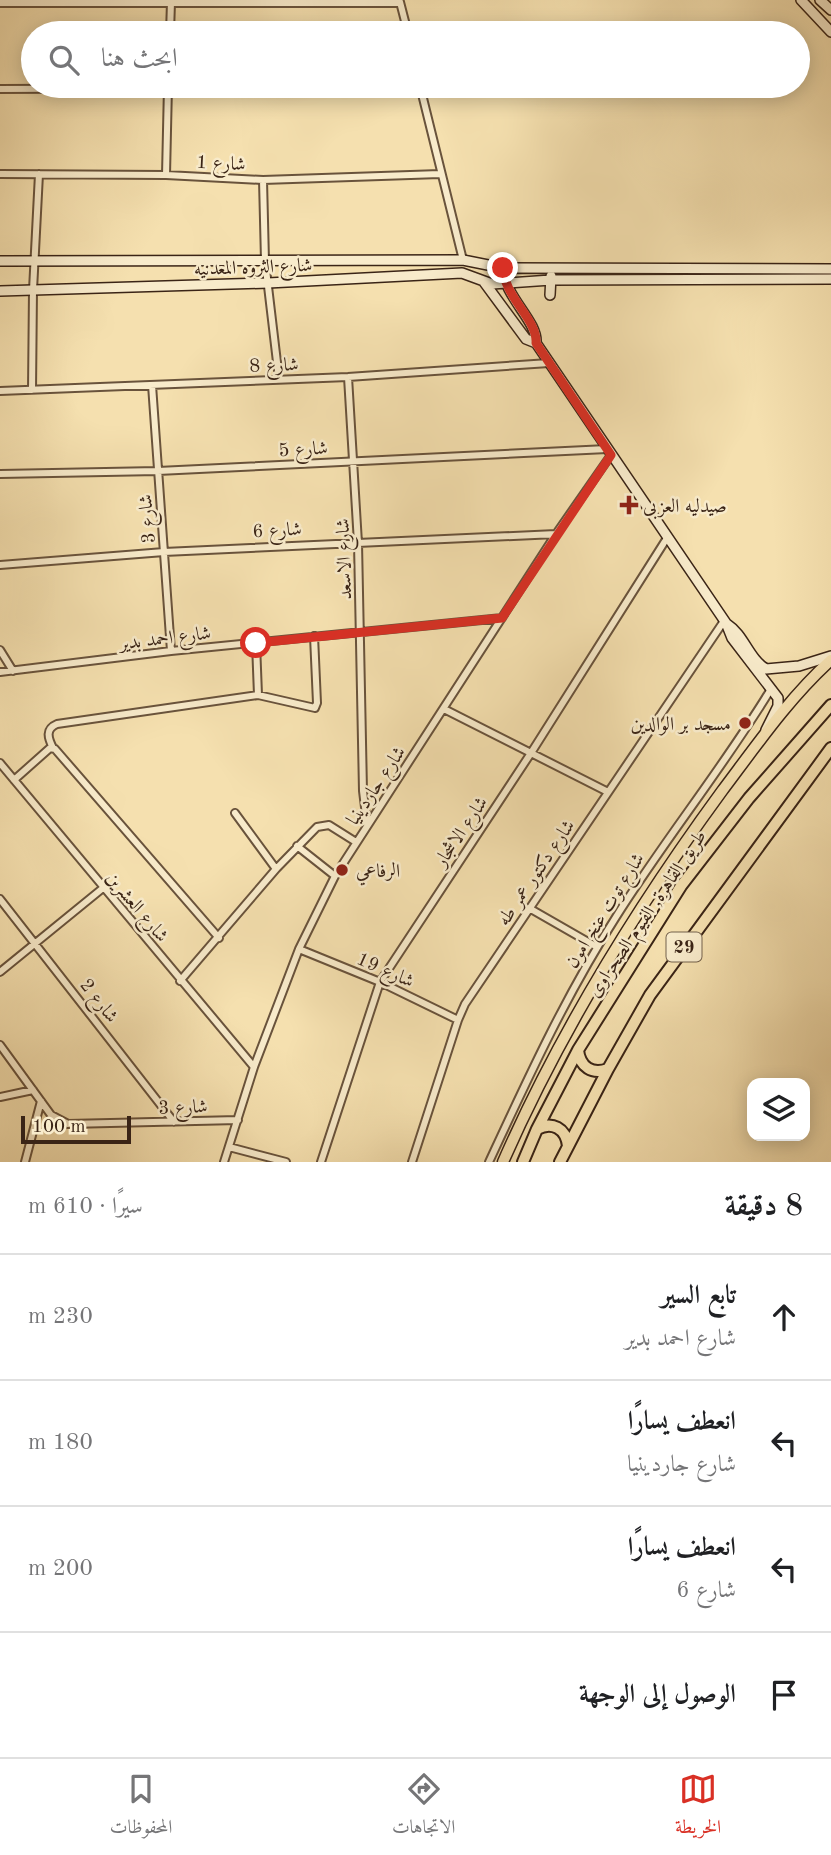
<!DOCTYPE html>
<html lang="ar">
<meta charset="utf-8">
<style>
body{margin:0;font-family:"Old Standard TT",Amiri,serif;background:#f2f2f2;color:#202124;direction:rtl}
.controls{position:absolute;right:21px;bottom:21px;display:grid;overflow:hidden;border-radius:14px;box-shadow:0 4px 18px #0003}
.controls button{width:63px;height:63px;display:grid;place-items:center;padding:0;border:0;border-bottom:2px solid #e0e0e0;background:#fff;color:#202124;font:35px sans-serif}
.scale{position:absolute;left:21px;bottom:18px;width:110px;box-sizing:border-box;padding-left:7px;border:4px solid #3a2416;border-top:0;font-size:19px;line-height:24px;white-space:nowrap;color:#3a2416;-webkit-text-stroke:5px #f8ebcb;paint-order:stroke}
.stop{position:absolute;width:21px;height:21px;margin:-16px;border:5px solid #d93025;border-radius:50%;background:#fff}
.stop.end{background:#d93025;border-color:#fff;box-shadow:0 2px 7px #0008}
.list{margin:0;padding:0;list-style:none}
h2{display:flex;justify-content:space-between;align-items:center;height:91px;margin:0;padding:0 28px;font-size:30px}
h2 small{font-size:23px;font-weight:400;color:#757577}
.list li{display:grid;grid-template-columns:46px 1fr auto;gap:21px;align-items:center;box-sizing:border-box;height:126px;padding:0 28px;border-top:2px solid #e0e0e0}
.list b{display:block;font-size:26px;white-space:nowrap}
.list p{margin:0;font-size:23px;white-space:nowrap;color:#757577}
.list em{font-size:23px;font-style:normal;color:#757577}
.icon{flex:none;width:38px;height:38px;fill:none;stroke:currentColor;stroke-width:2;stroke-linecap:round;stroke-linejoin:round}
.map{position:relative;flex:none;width:831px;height:1162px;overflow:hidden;direction:ltr}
.search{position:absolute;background:#fff;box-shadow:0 4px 18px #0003;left:21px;right:21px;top:21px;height:77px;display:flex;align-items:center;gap:18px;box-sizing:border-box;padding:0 24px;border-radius:38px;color:#757577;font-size:26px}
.sheet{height:595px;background:#fff}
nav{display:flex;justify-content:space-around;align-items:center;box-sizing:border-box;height:98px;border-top:2px solid #e0e0e0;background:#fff;font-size:19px;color:#757577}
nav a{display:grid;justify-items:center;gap:4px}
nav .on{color:#d93025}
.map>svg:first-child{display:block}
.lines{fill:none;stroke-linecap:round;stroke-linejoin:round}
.street-casing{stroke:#69533c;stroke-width:10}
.secondary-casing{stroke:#3a2416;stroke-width:12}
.primary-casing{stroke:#3a2416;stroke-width:13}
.highway-casing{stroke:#3a2416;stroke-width:14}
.street{stroke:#f8ebcb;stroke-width:6}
.secondary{stroke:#f8ebcb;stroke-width:9}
.primary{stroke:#f5e0af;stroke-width:10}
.highway{stroke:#f5e0af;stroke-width:10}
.route{stroke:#d93025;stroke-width:9}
.poi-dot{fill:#8f2418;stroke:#f8ebcb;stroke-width:2.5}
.labels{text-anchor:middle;stroke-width:5;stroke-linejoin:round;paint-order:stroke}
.shield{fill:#f8ebcb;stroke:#73604c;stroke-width:2}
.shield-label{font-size:18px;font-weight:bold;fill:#3a2416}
.street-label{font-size:19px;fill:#3a2416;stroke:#f8ebcb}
.poi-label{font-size:19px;fill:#3a2416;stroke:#f8ebcb;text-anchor:start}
</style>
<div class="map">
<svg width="831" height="1162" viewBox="0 0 831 1162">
<rect width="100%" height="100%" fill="#f5e0af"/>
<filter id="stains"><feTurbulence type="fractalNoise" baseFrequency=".00286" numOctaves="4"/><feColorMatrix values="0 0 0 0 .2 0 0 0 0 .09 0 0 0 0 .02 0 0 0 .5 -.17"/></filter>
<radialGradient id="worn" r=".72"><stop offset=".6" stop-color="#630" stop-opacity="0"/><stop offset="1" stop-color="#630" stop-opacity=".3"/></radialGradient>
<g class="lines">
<g class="street-casing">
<path id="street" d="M 400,2 L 408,33
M 0,3 L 400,3
M 170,33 L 171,2
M 420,86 L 463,260
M 0,89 L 421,87
M 0,174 L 166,175 L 263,180 L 440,174
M 166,175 L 168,86
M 263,180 L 265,261 L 279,379
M 348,377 L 358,543 L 363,791 L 367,824
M 152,385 L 171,651
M 32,390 L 33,290 L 39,174
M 0,391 L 348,377 L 549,363
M 0,474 L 158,471 L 607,449
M 0,565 L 164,552 L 556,534
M 256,643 L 258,695
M 0,650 L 13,671
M 0,672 L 171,651 L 502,618
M 444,709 L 608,792
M 53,748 C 48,738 45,729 57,724 L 258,695 L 315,708 L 317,703 L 314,636
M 0,763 L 254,1067
M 14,780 L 50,748 L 55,749 L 219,938
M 235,813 L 276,869
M 297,846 L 335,876
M 0,899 L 174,1122
M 529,908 L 597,947
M 299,949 L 380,982 L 458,1020
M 0,972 L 103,888
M 180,981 L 276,869 L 317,827 L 329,825 L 356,842
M 0,1045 L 51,1115 L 68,1124 L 238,1120
M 0,1097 L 33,1090
M 229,1147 L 286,1162
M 25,1162 L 41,1101
M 224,1162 L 254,1067 L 299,949 L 335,876 L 556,534 L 611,455
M 321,1162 L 380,982 L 531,753 L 667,538
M 412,1162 L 458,1020 L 465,1004 L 724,621
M 489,1162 C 528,1078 566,995 616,917 C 665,839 723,768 771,689"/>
</g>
<g class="secondary-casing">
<path id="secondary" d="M 801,0 L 831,32
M 820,0 L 831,10
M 0,261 L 463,260 L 503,268 L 831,269
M 503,268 C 504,297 538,321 536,343 L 726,623 L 732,638 L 778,698 L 778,706 L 766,730
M 484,282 L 526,339 L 536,343
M 0,291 L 268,283 L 462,273 L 492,284 L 551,280 L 831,279
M 550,295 L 551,276
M 727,624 C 744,635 749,659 766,669 L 799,666 L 831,656"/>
</g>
<g class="primary-casing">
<path id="primary" d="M 503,1162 C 561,1030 637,907 722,791 C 756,746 789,698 831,660"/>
</g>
<g class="highway-casing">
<path id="highway" d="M 578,1050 C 580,1067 592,1075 608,1069
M 537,1129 C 552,1121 566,1128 568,1146
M 523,1162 L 537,1129 L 578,1050 L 681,886 L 749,798 L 831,705
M 560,1162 L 608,1069 L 650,995 L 831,748"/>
</g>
<use href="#street" class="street"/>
<use href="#secondary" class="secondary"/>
<use href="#primary" class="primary"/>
<use href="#highway" class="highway"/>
</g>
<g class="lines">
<path class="route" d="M 256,643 L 502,618 L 611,455 L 536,343 C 538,320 504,297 503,268"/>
</g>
<g class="poi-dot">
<path d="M625.5 494.5h7v7h7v7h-7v7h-7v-7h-7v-7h7z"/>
<circle cx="745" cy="723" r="7"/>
<circle cx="342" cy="870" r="7"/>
</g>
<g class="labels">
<rect class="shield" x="666.5" y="932.5" width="35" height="29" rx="5"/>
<g class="shield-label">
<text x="684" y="953">29</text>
</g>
<g class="street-label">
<text transform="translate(221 162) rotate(3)" y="7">شارع 1</text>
<text transform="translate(253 266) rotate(-2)" y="7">شارع الثروه المعدنيه</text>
<text transform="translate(274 364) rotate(-2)" y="7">شارع 8</text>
<text transform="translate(303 448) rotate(-3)" y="7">شارع 5</text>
<text transform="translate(146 519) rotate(-94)" y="7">شارع 3</text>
<text transform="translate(277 529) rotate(-3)" y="7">شارع 6</text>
<text transform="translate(343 559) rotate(-92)" y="7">شارع الاسعد</text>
<text transform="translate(165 637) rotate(-7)" y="7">شارع احمد بدير</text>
<text transform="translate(375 785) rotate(-56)" y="7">شارع جاردينيا</text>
<text transform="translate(460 831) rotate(-56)" y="7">شارع الاشجار</text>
<text transform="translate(535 872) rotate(-56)" y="7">شارع دكتور عمر طه</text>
<text transform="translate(138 906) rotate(50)" y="7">شارع العشرين</text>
<text transform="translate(604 910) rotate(-58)" y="7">شارع توت عنخ امون</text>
<text transform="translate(646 913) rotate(-56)" y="7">طريق القاهرة, الفيوم الصحراوى</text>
<text transform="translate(386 969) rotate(24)" y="7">شارع 19</text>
<text transform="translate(100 1000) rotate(52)" y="7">شارع 2</text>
<text transform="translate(183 1106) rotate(-2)" y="7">شارع 3</text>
</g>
<g class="poi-label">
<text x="643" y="512">صيدليه العزبى</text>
<text x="731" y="730" text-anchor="end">مسجد بر الوالدين</text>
<text x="356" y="877">الرفاعي</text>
</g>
</g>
<rect width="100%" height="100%" filter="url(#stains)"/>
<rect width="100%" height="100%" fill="url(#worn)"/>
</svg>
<div class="controls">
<button><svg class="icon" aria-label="layers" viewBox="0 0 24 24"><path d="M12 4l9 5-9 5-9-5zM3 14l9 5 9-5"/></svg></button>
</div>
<div class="scale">100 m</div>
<div class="stop" style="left:256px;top:643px"></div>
<div class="stop end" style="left:503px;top:268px"></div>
<div class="search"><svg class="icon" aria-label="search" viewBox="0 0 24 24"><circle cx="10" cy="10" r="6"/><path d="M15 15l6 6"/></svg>ابحث هنا</div>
</div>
<section class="sheet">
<h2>8 دقيقة<small>سيرًا · 610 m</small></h2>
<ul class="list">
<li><svg class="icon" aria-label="ahead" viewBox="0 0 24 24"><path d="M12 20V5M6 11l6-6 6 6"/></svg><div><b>تابع السير</b><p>شارع احمد بدير</p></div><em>230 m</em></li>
<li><svg class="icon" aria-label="left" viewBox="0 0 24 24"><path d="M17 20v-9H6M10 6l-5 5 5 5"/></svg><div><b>انعطف يسارًا</b><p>شارع جاردينيا</p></div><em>180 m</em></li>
<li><svg class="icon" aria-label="left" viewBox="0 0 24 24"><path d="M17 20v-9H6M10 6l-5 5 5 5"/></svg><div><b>انعطف يسارًا</b><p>شارع 6</p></div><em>200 m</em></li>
<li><svg class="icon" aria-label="arrive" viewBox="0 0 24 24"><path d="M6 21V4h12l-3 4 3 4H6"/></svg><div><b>الوصول إلى الوجهة</b></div></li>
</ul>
</section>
<nav>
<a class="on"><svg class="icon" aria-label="map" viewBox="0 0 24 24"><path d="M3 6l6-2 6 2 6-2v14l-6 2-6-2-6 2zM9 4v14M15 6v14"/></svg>الخريطة</a>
<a><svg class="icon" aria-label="directions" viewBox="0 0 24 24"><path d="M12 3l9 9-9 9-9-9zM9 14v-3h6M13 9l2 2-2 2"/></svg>الاتجاهات</a>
<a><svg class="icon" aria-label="saved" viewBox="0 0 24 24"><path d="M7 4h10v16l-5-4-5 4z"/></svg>المحفوظات</a>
</nav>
